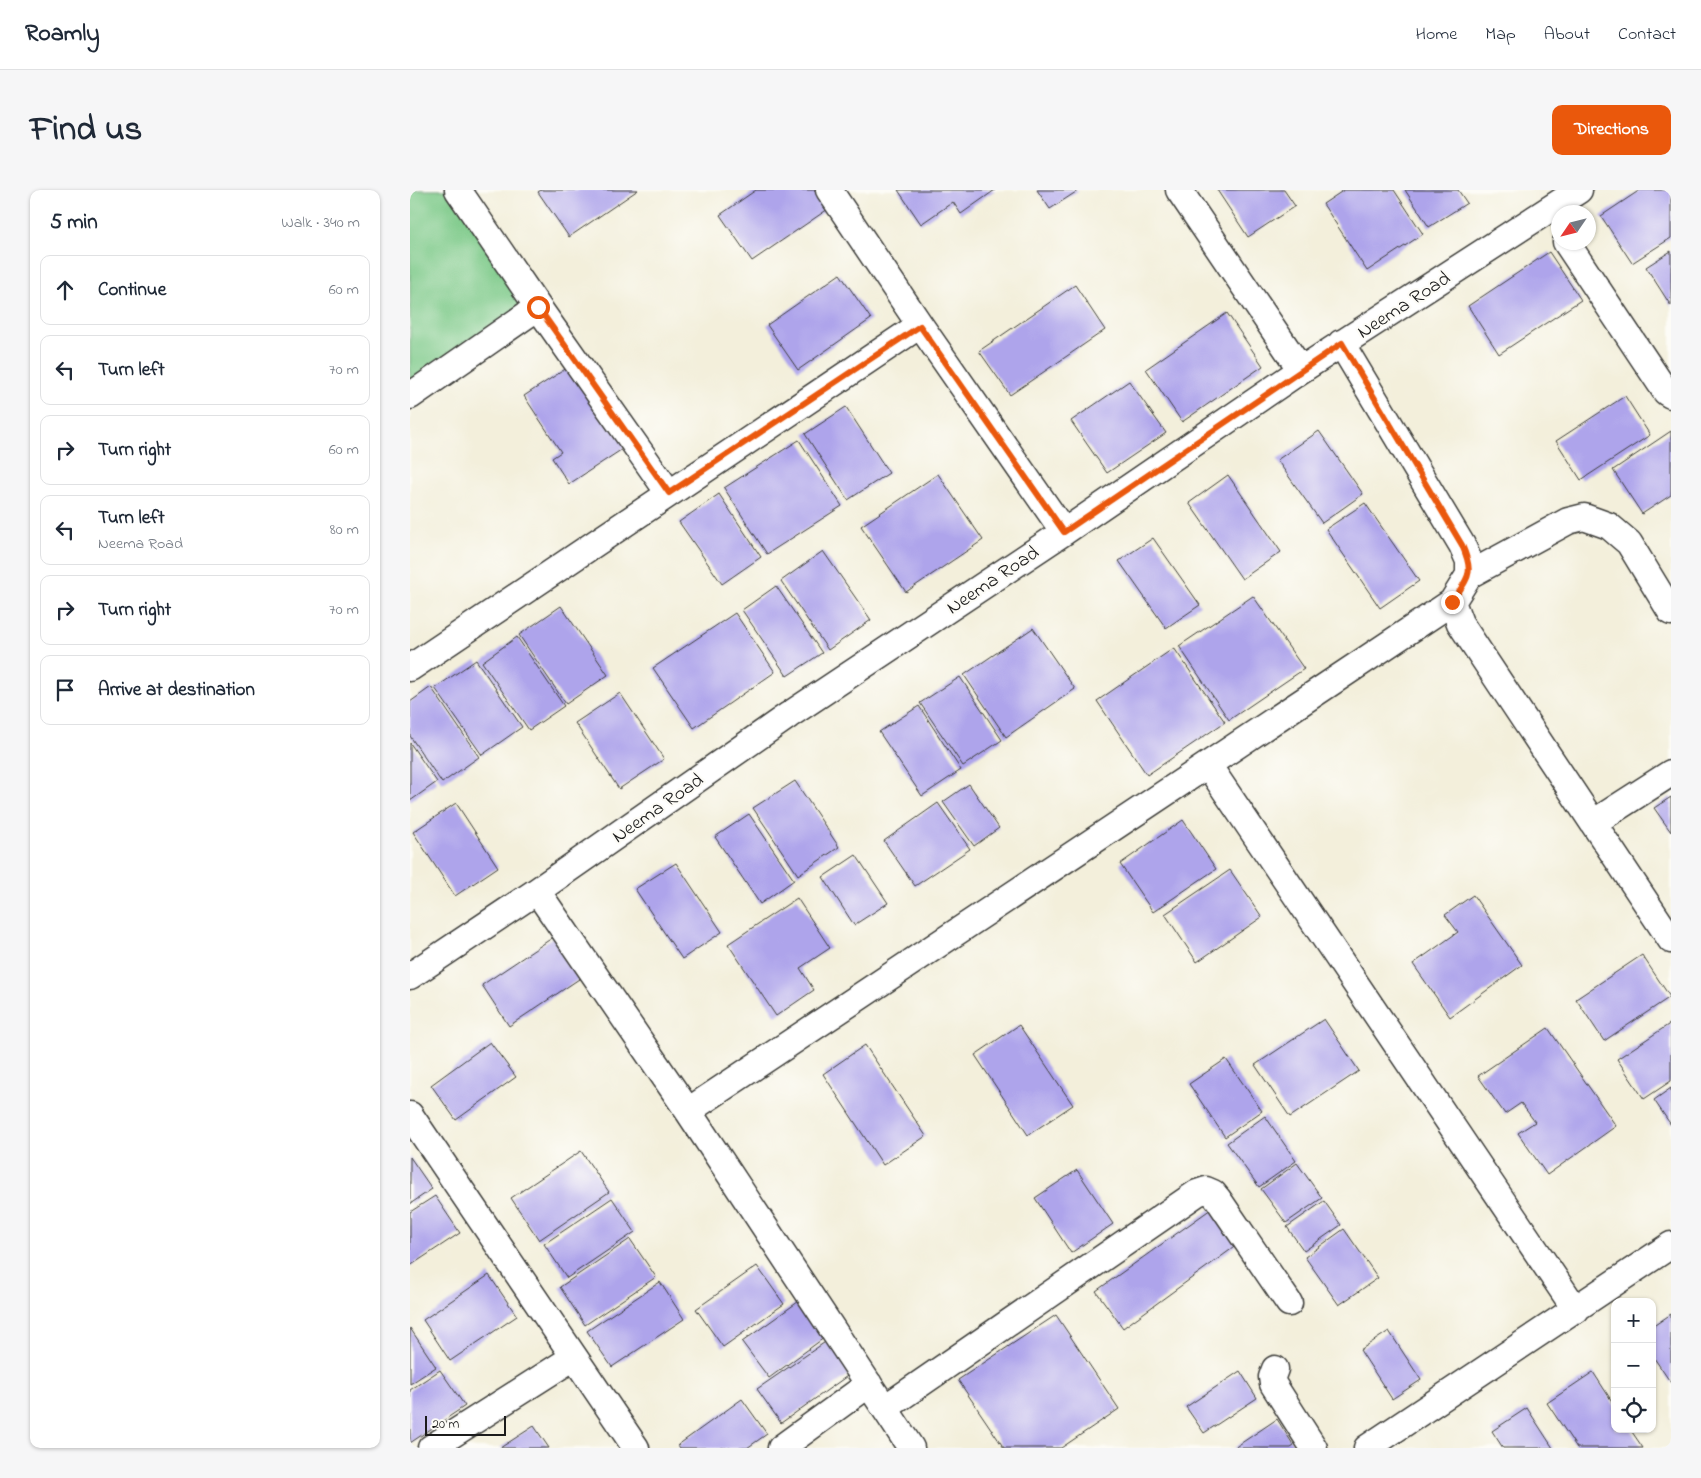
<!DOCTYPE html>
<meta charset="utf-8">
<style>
body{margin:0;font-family:"Indie Flower",sans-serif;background:#f6f6f7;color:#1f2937}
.controls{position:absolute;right:15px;bottom:15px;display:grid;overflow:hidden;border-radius:10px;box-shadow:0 1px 4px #0004}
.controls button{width:45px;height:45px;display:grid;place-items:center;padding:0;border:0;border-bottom:1px solid #e0e1e3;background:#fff;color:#1f2937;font:25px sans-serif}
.compass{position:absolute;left:1141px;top:15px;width:45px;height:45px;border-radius:50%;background:#fff;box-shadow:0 1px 4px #0004;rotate:235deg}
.scale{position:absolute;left:15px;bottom:12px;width:81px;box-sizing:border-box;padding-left:5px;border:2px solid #1c1c1c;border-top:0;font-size:14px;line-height:18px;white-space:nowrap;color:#1c1c1c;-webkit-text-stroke:4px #fdfcf7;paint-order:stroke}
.stop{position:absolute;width:15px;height:15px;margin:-11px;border:4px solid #ea580c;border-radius:50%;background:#fff}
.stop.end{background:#ea580c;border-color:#fff;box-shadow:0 1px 5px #0008}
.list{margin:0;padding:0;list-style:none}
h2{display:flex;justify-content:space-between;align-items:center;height:65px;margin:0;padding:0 20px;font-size:21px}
h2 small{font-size:16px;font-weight:400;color:#747a83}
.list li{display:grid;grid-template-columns:32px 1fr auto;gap:15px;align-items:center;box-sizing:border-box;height:70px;margin:0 10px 10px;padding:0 10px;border:1px solid #e0e1e3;border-radius:10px}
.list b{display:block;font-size:19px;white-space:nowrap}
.list p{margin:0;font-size:16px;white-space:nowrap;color:#747a83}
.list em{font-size:16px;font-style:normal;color:#747a83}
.icon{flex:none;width:28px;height:28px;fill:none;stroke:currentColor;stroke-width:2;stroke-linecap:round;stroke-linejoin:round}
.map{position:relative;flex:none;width:1261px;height:1258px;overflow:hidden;border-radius:10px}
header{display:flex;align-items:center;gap:30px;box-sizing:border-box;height:70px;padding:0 25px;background:#fff;border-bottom:1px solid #e0e1e3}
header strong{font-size:24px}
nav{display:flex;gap:28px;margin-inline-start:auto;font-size:18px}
.intro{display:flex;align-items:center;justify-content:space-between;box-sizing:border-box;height:120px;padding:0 30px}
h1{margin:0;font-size:35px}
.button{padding:12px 22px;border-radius:10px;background:#ea580c;color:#fff;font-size:18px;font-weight:700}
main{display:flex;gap:30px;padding:0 30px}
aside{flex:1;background:#fff;border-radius:10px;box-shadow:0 1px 4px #0004}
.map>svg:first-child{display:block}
.green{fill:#7cc988;stroke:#4c7252}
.building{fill:#aea4eb}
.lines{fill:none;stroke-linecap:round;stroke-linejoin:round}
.street-casing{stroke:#3c3c39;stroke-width:29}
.street{stroke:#fff;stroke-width:26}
.route{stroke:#ea580c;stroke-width:6}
.labels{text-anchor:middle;stroke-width:4.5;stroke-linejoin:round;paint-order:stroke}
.street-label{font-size:20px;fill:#1c1c1c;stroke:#fdfcf7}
</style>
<header>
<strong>Roamly</strong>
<nav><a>Home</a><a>Map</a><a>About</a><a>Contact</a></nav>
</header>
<div class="intro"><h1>Find us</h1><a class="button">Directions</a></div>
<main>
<aside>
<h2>5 min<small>Walk · 340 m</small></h2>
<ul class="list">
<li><svg class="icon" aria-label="ahead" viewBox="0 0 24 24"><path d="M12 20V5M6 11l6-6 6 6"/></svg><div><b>Continue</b></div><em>60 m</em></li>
<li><svg class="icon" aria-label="left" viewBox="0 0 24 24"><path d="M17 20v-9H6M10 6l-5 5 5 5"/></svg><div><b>Turn left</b></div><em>70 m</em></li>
<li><svg class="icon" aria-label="right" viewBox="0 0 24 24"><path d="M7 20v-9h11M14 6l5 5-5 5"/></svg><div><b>Turn right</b></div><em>60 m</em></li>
<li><svg class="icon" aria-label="left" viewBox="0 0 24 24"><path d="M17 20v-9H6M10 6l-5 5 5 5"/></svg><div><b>Turn left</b><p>Neema Road</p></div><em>80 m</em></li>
<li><svg class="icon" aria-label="right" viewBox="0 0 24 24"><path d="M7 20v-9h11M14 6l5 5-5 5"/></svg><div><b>Turn right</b></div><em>70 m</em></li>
<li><svg class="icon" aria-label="arrive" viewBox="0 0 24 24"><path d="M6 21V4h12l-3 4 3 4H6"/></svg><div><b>Arrive at destination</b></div></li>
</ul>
</aside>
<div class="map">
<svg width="1261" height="1258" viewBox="0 0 1261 1258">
<rect width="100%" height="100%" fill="#fdfcf7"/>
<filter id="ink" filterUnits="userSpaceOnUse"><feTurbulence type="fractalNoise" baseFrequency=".02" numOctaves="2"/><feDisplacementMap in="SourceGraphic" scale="10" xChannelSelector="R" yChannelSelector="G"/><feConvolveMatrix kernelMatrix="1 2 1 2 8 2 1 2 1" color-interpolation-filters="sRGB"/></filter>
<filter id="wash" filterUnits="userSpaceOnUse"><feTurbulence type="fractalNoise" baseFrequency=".0096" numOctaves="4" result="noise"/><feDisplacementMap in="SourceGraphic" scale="20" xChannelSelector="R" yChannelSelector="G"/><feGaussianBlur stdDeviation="1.12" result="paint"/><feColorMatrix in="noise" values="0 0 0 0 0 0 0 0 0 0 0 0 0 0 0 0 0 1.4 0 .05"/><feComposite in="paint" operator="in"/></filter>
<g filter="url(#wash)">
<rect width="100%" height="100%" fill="#f3efdb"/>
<path class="green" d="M 0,0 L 40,0 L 121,121 L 0,202 Z"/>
<g id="blocks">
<path class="building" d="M 131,0 L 228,0 L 159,47 L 128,2 Z
M 346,0 L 410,0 L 421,17 L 342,71 L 310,25 Z
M 488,0 L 585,0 L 551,24 L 543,12 L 511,34 Z
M 627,0 L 669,0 L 640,19 Z
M 807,0 L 874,0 L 885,16 L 838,47 Z
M 934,0 L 984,0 L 1013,44 L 957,81 L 913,14 Z
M 995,0 L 1048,0 L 1057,13 L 1019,37 Z
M 1230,0 L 1261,0 L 1261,48 L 1222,73 L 1191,26 Z
M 1261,61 L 1261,116 L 1236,77 Z
M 1139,62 L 1171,110 L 1089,164 L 1058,116 Z
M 430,84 L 461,129 L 388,180 L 357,135 Z
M 665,95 L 695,140 L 600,205 L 569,161 Z
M 817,123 L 853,176 L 772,232 L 736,179 Z
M 163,174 L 217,256 L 159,294 L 142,268 L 151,262 L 114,206 Z
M 719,191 L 756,243 L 697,283 L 661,231 Z
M 1215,206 L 1240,245 L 1171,290 L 1146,251 Z
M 436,217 L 479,283 L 438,310 L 395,244 Z
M 909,241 L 953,304 L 912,333 L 867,270 Z
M 1261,241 L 1261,305 L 1232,324 L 1203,280 Z
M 389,250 L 432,316 L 357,364 L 314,298 Z
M 528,284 L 573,350 L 496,402 L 451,336 Z
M 818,285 L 871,362 L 832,389 L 779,313 Z
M 309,304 L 351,367 L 312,394 L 269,332 Z
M 955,313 L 1009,391 L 970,418 L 916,339 Z
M 743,348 L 790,415 L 756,438 L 709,371 Z
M 413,361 L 461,430 L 418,460 L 371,391 Z
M 366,396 L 412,463 L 377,486 L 332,420 Z
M 843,406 L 894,479 L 819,530 L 769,456 Z
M 151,416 L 198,485 L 156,514 L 109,445 Z
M 325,423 L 365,482 L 284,538 L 243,478 Z
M 623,438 L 665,499 L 596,547 L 554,485 Z
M 107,447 L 154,516 L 119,540 L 72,472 Z
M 764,458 L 815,532 L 737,585 L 687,511 Z
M 66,470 L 112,537 L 72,565 L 25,498 Z
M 550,487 L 592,550 L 553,576 L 510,513 Z
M 21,497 L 69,567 L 32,593 L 0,546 L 0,512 Z
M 210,503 L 254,569 L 209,599 L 165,533 Z
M 509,516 L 551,580 L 512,606 L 469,542 Z
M 0,553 L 27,592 L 0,611 Z
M 385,591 L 429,657 L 388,685 L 343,618 Z
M 559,594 L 589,638 L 564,656 L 533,612 Z
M 1261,607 L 1261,642 L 1244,618 Z
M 46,613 L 88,677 L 45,706 L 3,642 Z
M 528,613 L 560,659 L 505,696 L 474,651 Z
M 339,624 L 384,690 L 350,714 L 305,647 Z
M 773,630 L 806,679 L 743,722 L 710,674 Z
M 446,665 L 478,713 L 444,735 L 413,687 Z
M 266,673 L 312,742 L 272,769 L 225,699 Z
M 820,680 L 852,727 L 787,772 L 755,724 Z
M 1063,705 L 1112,775 L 1040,827 L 1003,774 L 1048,742 L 1035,725 Z
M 387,708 L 420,758 L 390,778 L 404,800 L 366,826 L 318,754 Z
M 148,744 L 175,785 L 99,836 L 72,795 Z
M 1232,765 L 1260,807 L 1194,851 L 1166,809 Z
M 914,829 L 949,881 L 880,927 L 845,875 Z
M 1261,833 L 1261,891 L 1234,909 L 1207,869 Z
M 609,835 L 663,915 L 618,945 L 565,865 Z
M 1138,838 L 1206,936 L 1137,985 L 1108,943 L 1125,932 L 1111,913 L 1095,924 L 1068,886 Z
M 80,852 L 106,887 L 46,930 L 21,895 Z
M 455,855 L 516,946 L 473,975 L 413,884 Z
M 816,869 L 852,921 L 815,947 L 779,894 Z
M 1261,898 L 1261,935 L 1244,910 Z
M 855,926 L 886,971 L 849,997 L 817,953 Z
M 171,961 L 199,1002 L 129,1050 L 101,1008 Z
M 0,967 L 22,999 L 0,1014 Z
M 887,973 L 912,1008 L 876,1033 L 851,999 Z
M 667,980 L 703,1034 L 661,1063 L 625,1008 Z
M 25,1006 L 50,1043 L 0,1076 L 0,1022 Z
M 202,1008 L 225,1042 L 157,1088 L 134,1054 Z
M 914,1011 L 931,1035 L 894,1061 L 877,1037 Z
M 801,1019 L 827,1055 L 713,1138 L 686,1101 Z
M 934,1039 L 968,1088 L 929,1115 L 895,1067 Z
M 220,1049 L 246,1087 L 175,1135 L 150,1097 Z
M 347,1076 L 374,1114 L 313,1157 L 286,1119 Z
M 79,1085 L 107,1126 L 40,1171 L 13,1130 Z
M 250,1092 L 274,1129 L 202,1177 L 177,1141 Z
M 392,1109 L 418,1145 L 359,1188 L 332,1152 Z
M 1261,1124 L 1261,1193 L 1242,1165 L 1242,1137 Z
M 646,1125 L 709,1219 L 651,1258 L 594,1258 L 548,1190 Z
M 0,1138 L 26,1177 L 0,1194 Z
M 979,1141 L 1011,1190 L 982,1209 L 950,1160 Z
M 424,1146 L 447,1179 L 371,1233 L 347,1199 Z
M 30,1180 L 55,1216 L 0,1253 L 0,1200 Z
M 830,1181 L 847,1208 L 794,1243 L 776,1217 Z
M 1183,1182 L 1205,1216 L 1205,1239 L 1220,1239 L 1233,1258 L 1167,1258 L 1137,1213 Z
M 332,1209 L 357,1244 L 337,1258 L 270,1258 L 268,1255 Z
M 1117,1218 L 1143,1258 L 1093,1258 L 1082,1241 Z
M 867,1229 L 884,1256 L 881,1258 L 824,1258 Z
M 124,1236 L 139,1258 L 90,1258 Z"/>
</g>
</g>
<g filter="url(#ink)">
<use href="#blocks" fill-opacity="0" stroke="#3c3c39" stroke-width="1"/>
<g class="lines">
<g class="street-casing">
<path id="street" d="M 48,0 L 128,117 L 259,303
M 419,0 L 510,135 L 654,342
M 769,0 L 891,180
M 1156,52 L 1256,202 L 1261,205
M 931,153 L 1052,355 L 1059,371 L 1059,385
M 0,206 L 128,117
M 1042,412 L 1050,433 L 1261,750
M 0,478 L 510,135
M 798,575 L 1166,1120
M 1183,633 L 1261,583
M 127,701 L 278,921 L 501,1258
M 0,786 L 127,701 L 379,525 L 654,342 L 891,180 L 1169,0
M 278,921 L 1042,412 L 1059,385 L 1158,331 L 1174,327 L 1199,336 L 1219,353 L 1261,422
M 0,925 L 226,1258
M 865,1179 L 862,1187 L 863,1194 L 904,1258
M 475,1218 L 787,1003 L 796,1000 L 803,1003 L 808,1009 L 879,1113
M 21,1258 L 164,1167
M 371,1258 L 459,1194
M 957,1258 L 1261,1055"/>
</g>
<use href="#street" class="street"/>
</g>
</g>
<g class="lines" filter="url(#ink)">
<path class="route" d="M 128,117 L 259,303 L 510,136 L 654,342 L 932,153 L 1052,355 C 1065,385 1058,387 1042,412"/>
</g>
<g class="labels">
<g class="street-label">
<text transform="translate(993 114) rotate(-33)" y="7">Neema Road</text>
<text transform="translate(582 389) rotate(-34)" y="7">Neema Road</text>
<text transform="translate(247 617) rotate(-35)" y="7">Neema Road</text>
</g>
</g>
</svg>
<div class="controls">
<button>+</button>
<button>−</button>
<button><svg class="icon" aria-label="locate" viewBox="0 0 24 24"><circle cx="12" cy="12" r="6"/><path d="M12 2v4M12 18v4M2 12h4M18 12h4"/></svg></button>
</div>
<svg class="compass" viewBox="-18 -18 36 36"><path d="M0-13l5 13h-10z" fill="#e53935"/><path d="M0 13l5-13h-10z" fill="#747a83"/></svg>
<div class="scale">20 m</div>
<div class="stop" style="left:128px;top:117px"></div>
<div class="stop end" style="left:1042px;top:412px"></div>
</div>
</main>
